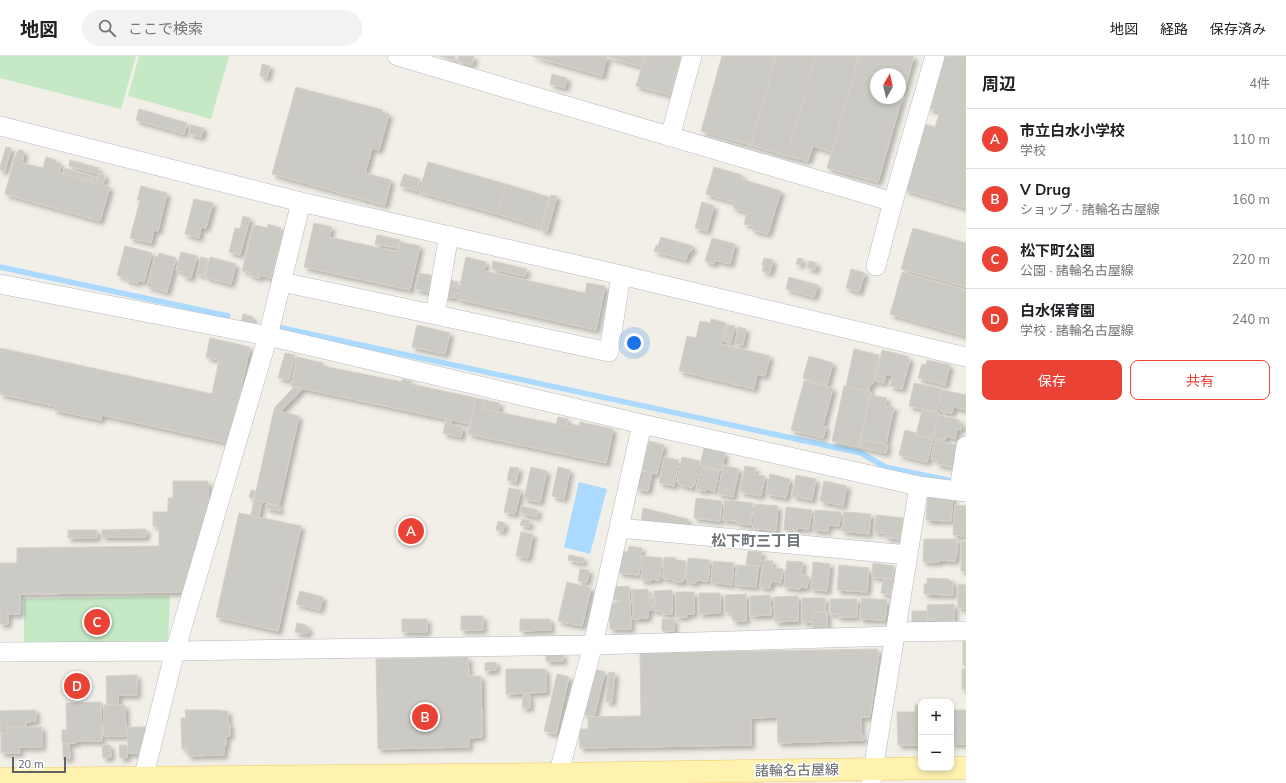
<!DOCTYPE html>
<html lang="ja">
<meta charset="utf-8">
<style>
body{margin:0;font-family:Mulish,"Noto Sans JP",sans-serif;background:#f2f2f2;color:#202124}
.controls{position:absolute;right:12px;bottom:12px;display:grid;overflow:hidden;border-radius:8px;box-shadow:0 2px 6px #0003}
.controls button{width:36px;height:36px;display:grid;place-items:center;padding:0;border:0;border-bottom:1px solid #e0e0e0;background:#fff;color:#202124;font:20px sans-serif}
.compass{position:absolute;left:870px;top:12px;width:36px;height:36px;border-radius:50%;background:#fff;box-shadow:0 2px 6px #0003;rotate:8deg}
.scale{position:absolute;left:12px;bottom:10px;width:54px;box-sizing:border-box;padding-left:4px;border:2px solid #5f6368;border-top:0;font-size:11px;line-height:14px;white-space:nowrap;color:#5f6368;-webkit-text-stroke:3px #fff;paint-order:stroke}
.you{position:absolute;left:634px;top:287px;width:14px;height:14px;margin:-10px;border:3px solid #fff;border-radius:50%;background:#1a73e8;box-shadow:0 0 0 6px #1a73e833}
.badge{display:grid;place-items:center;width:26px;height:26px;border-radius:50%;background:#ea4335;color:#fff;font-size:13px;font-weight:700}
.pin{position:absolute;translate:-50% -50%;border:2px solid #fff;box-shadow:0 1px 4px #0006}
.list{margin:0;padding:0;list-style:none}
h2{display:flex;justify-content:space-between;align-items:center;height:52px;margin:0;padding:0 16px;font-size:17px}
h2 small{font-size:13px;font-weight:400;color:#757577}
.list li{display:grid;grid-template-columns:26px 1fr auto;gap:12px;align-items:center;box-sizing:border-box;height:60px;padding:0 16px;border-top:1px solid #e0e0e0}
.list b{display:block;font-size:15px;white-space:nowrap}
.list p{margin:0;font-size:13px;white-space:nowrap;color:#757577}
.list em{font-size:13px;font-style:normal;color:#757577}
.actions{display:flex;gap:8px;padding:12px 16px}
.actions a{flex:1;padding:9px 0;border:1px solid #ea4335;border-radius:8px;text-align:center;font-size:14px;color:#ea4335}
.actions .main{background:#ea4335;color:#fff}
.icon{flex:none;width:22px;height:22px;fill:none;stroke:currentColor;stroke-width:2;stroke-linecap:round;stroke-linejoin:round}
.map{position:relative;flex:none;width:966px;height:727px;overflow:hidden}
header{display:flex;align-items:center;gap:24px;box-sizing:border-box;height:56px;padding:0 20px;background:#fff;border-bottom:1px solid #e0e0e0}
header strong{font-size:19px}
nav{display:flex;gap:22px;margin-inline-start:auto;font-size:14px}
.search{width:280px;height:36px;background:#f2f2f2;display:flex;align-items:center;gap:10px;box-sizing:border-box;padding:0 14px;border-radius:22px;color:#757577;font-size:15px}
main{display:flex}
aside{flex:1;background:#fff}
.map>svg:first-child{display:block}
.green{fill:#c5e8c5}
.water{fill:#aadaff}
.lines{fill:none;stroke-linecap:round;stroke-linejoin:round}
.stream{stroke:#aadaff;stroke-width:5.5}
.building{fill:#cccac5;stroke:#d6d1c6;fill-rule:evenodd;filter:url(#shadow)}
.minor-casing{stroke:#b5b8bc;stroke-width:20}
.major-casing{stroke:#f2c960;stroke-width:23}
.minor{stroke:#fff;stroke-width:19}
.major{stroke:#fff2af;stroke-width:22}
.labels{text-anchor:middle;stroke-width:3;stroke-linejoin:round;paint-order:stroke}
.street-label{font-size:14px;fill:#5f6368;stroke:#fff}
.neighbourhood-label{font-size:15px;font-weight:bold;fill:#70757a;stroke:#fff}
</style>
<header>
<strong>地図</strong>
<div class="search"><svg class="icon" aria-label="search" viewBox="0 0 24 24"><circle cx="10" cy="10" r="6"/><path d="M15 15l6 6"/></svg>ここで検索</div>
<nav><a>地図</a><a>経路</a><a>保存済み</a></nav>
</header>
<main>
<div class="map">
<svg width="966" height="727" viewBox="0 0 966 727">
<defs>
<filter id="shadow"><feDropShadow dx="3.5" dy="3.5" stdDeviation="2" flood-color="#0004"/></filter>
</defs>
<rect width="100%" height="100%" fill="#f1efe8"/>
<path class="green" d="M 0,0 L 136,0 L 121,53 L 0,22 Z
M 139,0 L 229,0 L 211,63 L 128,40 Z
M 170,540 L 168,589 L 24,589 L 24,543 Z"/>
<path class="water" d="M 579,426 L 607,433 L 590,498 L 564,491 Z"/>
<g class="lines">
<path class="stream" d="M 0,211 L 228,260
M 282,272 L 861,397 L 885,411 L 952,425"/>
</g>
<path class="building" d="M 439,0 L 455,0 L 454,4 Z
M 459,0 L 474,0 L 472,9 L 458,5 Z
M 532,0 L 605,0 L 607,1 L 602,20 Z
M 605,0 L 645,0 L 642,11 Z
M 645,0 L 681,0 L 670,39 L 636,30 Z
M 722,0 L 776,0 L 751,89 L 701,75 Z
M 776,0 L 816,0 L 787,100 L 751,89 Z
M 816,0 L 859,0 L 832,96 L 813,90 L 808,105 L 787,100 Z
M 859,0 L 914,0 L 878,126 L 827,112 ZM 876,18 L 900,18 L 900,42 L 876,42 Z
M 943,0 L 966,0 L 966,152 L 905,134 L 924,68 L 935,71 L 940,56 L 928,52 Z
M 262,8 L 270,10 L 267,22 L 260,20 Z
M 552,18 L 567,22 L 565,32 L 550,28 Z
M 296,31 L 383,54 L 382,56 L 389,58 L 379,94 L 372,92 L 365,117 L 391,124 L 385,149 L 272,118 Z
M 139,53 L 187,67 L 184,78 L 136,64 Z
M 191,69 L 204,72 L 201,81 L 189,78 Z
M 6,91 L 11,92 L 5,115 L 0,114 L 0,111 Z
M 19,94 L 22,94 L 24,96 L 22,107 L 43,112 L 46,101 L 56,104 L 55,106 L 61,108 L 59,117 L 96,127 L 99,118 L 104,118 L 105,121 L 103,129 L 110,131 L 100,165 L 5,138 L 14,104 L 17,96 Z
M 70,104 L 99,112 L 98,118 L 69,110 Z
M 428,106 L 506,128 L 497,158 L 419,136 Z
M 714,111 L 742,119 L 741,123 L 781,135 L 768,178 L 752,174 L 753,170 L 744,168 L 747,156 L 733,152 L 734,146 L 706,138 Z
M 64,112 L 93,120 L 92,125 L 63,118 Z
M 404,118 L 420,123 L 417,135 L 400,130 Z
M 506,128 L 549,141 L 540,171 L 497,158 Z
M 141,130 L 167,137 L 158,175 L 154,174 L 151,187 L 130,182 L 140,144 L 137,144 Z
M 551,139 L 557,140 L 547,176 L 541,174 Z
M 194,143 L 213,147 L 206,172 L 201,171 L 199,182 L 185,178 Z
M 702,146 L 714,150 L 707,175 L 695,172 Z
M 243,160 L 250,162 L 240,199 L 229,196 L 235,172 L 240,173 Z
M 314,167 L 332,171 L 329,181 L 398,196 L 400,186 L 420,190 L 410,234 L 304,211 Z
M 268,168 L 281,172 L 280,178 L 282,178 L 281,181 L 283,182 L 280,195 L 278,195 L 271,222 L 260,219 L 260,222 L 249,219 L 250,216 L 242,215 L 253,171 L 254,171 L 255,169 L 267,172 Z
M 913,172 L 966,187 L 966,231 L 901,213 Z
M 377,179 L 400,184 L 398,192 L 375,188 Z
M 661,181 L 693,190 L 691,196 L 689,195 L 686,204 L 654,195 L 656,189 L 658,190 Z
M 712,182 L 735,188 L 730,208 L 715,204 L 714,208 L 705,205 Z
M 125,190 L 152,197 L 144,226 L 138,224 L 138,227 L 126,224 L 127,222 L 117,219 Z
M 181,196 L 197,200 L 191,222 L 183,220 L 184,216 L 176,214 Z
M 159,197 L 176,202 L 167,236 L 147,230 L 155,200 L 158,201 Z
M 201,201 L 208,203 L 204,219 L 197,218 Z
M 210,201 L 236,208 L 231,228 L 205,221 Z
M 466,201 L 486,206 L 484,215 L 585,237 L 587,227 L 605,230 L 596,274 L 457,243 Z
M 764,202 L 773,204 L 770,217 L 762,215 L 764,210 L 762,209 Z
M 798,202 L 803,203 L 801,209 L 796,208 Z
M 493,205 L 527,213 L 525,220 L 492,213 Z
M 809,205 L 817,207 L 815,214 L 807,212 Z
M 851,213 L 865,217 L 859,236 L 846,232 Z
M 902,216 L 966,234 L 966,280 L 890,258 Z
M 419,217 L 431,219 L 428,236 L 415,233 Z
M 789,221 L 818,229 L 814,241 L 786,233 Z
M 445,223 L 458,226 L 455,242 L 442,240 Z
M 243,258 L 253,261 L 251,271 L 241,268 Z
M 711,263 L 726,267 L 721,288 L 770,300 L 765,320 L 757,318 L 754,333 L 679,315 L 687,280 L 696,282 L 700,265 L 710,267 Z
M 417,269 L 450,277 L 445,298 L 412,291 Z
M 727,269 L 735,270 L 731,287 L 724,285 Z
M 738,271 L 746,273 L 743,289 L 735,288 Z
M 210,282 L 250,291 L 229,387 L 102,359 L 101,364 L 54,354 L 55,350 L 0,338 L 0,292 L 212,338 L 219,304 L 206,301 Z
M 854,293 L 879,299 L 873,328 L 870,328 L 869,335 L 846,330 Z
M 882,294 L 907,300 L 910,304 L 902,333 L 890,330 L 893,320 L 886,318 L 884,327 L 875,325 Z
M 285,297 L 295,299 L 289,324 L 278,322 Z
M 809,300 L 833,307 L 827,329 L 803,322 Z
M 297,301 L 323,307 L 323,310 L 402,326 L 402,323 L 412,325 L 411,328 L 476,342 L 470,368 L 291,330 Z
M 927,304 L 950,309 L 945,329 L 918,322 L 922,308 L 926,309 Z
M 804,325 L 833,332 L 823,370 L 826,371 L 823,382 L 791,374 Z
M 914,327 L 942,333 L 937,356 L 909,350 Z
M 844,330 L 871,336 L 859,391 L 832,385 Z
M 294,331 L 302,333 L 280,356 L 274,354 L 275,351 Z
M 942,334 L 966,339 L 966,354 L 954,351 L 952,357 L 940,355 L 941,350 L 939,349 Z
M 870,339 L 887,342 L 885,350 L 894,351 L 886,388 L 860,383 Z
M 476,342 L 485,344 L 483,353 L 571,371 L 572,368 L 579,370 L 580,366 L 613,373 L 606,407 L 468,378 Z
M 485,344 L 500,347 L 498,356 L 483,353 Z
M 274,354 L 299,360 L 279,449 L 254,444 Z
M 922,354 L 939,357 L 933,383 L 916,379 Z
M 939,359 L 959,364 L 959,367 L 963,368 L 961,374 L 957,373 L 955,383 L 946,380 L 945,384 L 933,382 Z
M 558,361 L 568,363 L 566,370 L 556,368 Z
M 446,363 L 451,364 L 451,368 L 463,371 L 461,381 L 443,377 Z
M 905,374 L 916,377 L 915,379 L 933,383 L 927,406 L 899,399 Z
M 860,383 L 888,389 L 886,397 L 859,391 Z
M 935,384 L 960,390 L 955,412 L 937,408 L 938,404 L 931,403 Z
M 649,385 L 664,389 L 657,418 L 642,414 Z
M 704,392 L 725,397 L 721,414 L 700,409 Z
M 664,401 L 679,404 L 674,430 L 659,427 Z
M 682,401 L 700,405 L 694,430 L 693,430 L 692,432 L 678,428 L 679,427 L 677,426 Z
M 723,409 L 739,413 L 733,441 L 718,438 Z
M 641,410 L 643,410 L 642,415 L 652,417 L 648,435 L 636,433 Z
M 745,410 L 756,412 L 754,418 L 765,420 L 761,440 L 740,436 Z
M 510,411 L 519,412 L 516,426 L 507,424 Z
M 531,411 L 547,415 L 540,446 L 524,443 Z
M 558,411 L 570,414 L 564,443 L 552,440 Z
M 701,411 L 719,415 L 715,435 L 707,433 L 706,435 L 696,433 Z
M 770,418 L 790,423 L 786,442 L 766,438 Z
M 796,419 L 816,423 L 812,444 L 792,440 Z
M 173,425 L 208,425 L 208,454 L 204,454 L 204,476 L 198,476 L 198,490 L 193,490 L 194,519 L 186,519 L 186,536 L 20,538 L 20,558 L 8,558 L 8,568 L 0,568 L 0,507 L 17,507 L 17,492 L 159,490 L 159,470 L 153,470 L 153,456 L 168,456 L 168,442 L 173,442 Z
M 824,425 L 847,430 L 843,450 L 820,445 Z
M 509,432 L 521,434 L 515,458 L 504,456 Z
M 251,434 L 255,435 L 253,443 L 249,441 Z
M 928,438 L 953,440 L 951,465 L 926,464 Z
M 696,442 L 722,445 L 720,465 L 694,462 Z
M 254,444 L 262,446 L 259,461 L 251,459 Z
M 725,444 L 753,447 L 751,469 L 737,467 L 738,465 L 723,464 Z
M 266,448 L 280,451 L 280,455 L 266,452 Z
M 755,448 L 778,450 L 776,475 L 753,472 Z
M 955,449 L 966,450 L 966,480 L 953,479 Z
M 521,450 L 538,454 L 537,461 L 520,457 Z
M 786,451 L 812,454 L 809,473 L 797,472 L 797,475 L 784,474 Z
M 643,452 L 688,463 L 686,475 L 641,465 Z
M 815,454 L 841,456 L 839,470 L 828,469 L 828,475 L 813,474 Z
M 844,456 L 871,458 L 869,478 L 842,475 Z
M 239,457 L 301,470 L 278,575 L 216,561 Z
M 876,459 L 903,462 L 900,483 L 885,481 L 886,477 L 874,476 Z
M 522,463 L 530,465 L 529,471 L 520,469 Z
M 498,465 L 505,467 L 503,475 L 496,474 Z
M 146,473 L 146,481 L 102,481 L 102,474 Z
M 68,474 L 97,474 L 97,482 L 68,482 Z
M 521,476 L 533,478 L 528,502 L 516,500 Z
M 924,483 L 957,483 L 957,499 L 956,499 L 955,505 L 939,504 L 939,506 L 923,506 Z
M 961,485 L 966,485 L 966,515 L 961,515 Z
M 629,490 L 642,492 L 639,519 L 619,517 L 621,495 L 628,496 Z
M 748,495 L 762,496 L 760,510 L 746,509 Z
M 569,499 L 584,502 L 583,507 L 568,504 Z
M 643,500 L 662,502 L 659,524 L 651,523 L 651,525 L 641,524 Z
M 664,501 L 676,502 L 676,504 L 686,505 L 684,525 L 682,525 L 682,526 L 674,526 L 674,524 L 662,522 Z
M 688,502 L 710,504 L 708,525 L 696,524 L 696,527 L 687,526 L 688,524 L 686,523 Z
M 763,504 L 773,505 L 772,512 L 783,513 L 781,527 L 771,525 L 770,532 L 760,531 Z
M 713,505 L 734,507 L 732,529 L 711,526 Z
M 787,505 L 803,506 L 801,519 L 809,520 L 807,532 L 801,531 L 800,533 L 784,531 Z
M 813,506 L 830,508 L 827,535 L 811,533 Z
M 873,507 L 894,510 L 893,523 L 872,521 Z
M 737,509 L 758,511 L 756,531 L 735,529 Z
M 839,509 L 869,512 L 867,536 L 837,534 Z
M 580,513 L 589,514 L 587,526 L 578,525 Z
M 883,522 L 892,523 L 891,539 L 881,537 Z
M 927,522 L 949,523 L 949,525 L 953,525 L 953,539 L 924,538 L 924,528 L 927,528 Z
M 567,526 L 591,532 L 582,570 L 558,565 Z
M 958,528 L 966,529 L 966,552 L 958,552 Z
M 629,530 L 629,544 L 613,544 L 613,531 Z
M 648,533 L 648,540 L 651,540 L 652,554 L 648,554 L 648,562 L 633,563 L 632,534 Z
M 672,534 L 672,558 L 662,558 L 662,555 L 654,555 L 654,535 Z
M 300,535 L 323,541 L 320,554 L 296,548 Z
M 676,536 L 694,536 L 694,558 L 686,558 L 687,561 L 676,561 Z
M 699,537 L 720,537 L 720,557 L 699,558 Z
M 746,538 L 746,565 L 733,565 L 732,556 L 725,556 L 725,539 Z
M 770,539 L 771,559 L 750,560 L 750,540 Z
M 798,540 L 798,565 L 775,566 L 774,541 Z
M 802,542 L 825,542 L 825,556 L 813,556 L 812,566 L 802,566 Z
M 861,542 L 887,544 L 885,564 L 860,563 Z
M 830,543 L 857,543 L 857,561 L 838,561 L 838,558 L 830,558 Z
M 630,544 L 631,573 L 610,573 L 609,547 L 617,547 L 617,545 Z
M 954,548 L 954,567 L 936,567 L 936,564 L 928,564 L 927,549 Z
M 912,555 L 927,555 L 927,571 L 912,571 Z
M 813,556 L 827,556 L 827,573 L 812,573 Z
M 461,560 L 483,560 L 483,574 L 461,574 Z
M 402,563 L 427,563 L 427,576 L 402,576 Z
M 520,563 L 550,563 L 551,574 L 520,575 Z
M 662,563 L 674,563 L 674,575 L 662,575 Z
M 297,567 L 306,569 L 306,571 L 309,572 L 308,577 L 305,577 L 305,578 L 295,576 Z
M 963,579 L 966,579 L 966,609 L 963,609 Z
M 877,593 L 879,598 L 870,661 L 861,661 L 861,680 L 864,680 L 864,684 L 778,687 L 777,661 L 751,662 L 751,689 L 580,692 L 579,673 L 588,673 L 588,661 L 641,660 L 640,597 Z
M 563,598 L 563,605 L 546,605 L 546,599 Z
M 468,601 L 469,620 L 481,620 L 482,681 L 469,682 L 469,691 L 378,693 L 376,603 Z
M 496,606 L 496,614 L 485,615 L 485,607 Z
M 506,613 L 546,613 L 546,636 L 506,638 Z
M 594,613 L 605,616 L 594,661 L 583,658 Z
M 962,613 L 966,613 L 966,633 L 962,633 Z
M 609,616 L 615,617 L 612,646 L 606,646 Z
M 557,618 L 569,621 L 556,678 L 544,675 Z
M 137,619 L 137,639 L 118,639 L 118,648 L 107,648 L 106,620 Z
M 523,639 L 530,639 L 530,652 L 522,652 Z
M 101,646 L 102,685 L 76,685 L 76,687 L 62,687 L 62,674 L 67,674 L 66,647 Z
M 104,649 L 125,649 L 126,680 L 104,680 Z
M 915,649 L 921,649 L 921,689 L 898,689 L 897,656 L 915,656 Z
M 36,654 L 36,665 L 26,666 L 26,671 L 7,671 L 7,677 L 0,677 L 0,655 Z
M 185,654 L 220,654 L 220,655 L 228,655 L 228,667 L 230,668 L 230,680 L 226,680 L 226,690 L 224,690 L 224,699 L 188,700 L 187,692 L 182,693 L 181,662 L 186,662 Z
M 951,654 L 966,654 L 966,688 L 951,688 Z
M 8,671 L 42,671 L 42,691 L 19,691 L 20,697 L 1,697 L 1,678 L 8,677 Z
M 128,671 L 149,671 L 145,698 L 128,697 Z
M 63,688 L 69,688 L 70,702 L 63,703 Z
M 102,689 L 110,689 L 111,701 L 103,702 Z
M 119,689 L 127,689 L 127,702 L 120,702 Z"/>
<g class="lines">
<g class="minor-casing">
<path id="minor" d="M 397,0 L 893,146
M 0,70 L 301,146 L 621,219 L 966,301
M 670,81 L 692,0
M 876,210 L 893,146 L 935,0
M 282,226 L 609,296 L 621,219
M 0,228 L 268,280 L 642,368 L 919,430 L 966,436
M 435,259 L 449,179
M 959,434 L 966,390
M 619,472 L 908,499
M 895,576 L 966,575
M 0,596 L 175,595 L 593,589 L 894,580
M 142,727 L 175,595 L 268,280 L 301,146
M 556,727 L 593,589 L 642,368
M 871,727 L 919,430"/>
</g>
<g class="major-casing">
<path id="major" d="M 951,712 L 966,712
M 0,723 L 557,718 L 946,712"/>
</g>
<use href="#minor" class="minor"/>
<use href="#major" class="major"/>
</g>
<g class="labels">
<g class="street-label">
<text transform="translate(797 714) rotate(-1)" y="5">諸輪名古屋線</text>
</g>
<g class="neighbourhood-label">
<text x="756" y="490">松下町三丁目</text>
</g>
</g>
</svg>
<div class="controls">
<button>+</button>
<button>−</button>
</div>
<svg class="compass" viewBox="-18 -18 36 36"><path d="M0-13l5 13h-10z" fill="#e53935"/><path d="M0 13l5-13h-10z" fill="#757577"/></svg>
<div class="scale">20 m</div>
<div class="you"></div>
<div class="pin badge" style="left:411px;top:475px">A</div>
<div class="pin badge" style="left:425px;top:661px">B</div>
<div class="pin badge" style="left:97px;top:566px">C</div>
<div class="pin badge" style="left:77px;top:630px">D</div>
</div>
<aside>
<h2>周辺<small>4件</small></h2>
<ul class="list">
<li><span class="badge">A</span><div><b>市立白水小学校</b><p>学校</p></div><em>110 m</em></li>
<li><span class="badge">B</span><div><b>V Drug</b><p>ショップ · 諸輪名古屋線</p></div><em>160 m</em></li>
<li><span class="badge">C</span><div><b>松下町公園</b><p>公園 · 諸輪名古屋線</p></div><em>220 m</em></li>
<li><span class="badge">D</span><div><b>白水保育園</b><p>学校 · 諸輪名古屋線</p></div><em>240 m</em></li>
</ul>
<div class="actions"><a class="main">保存</a><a>共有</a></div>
</aside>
</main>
